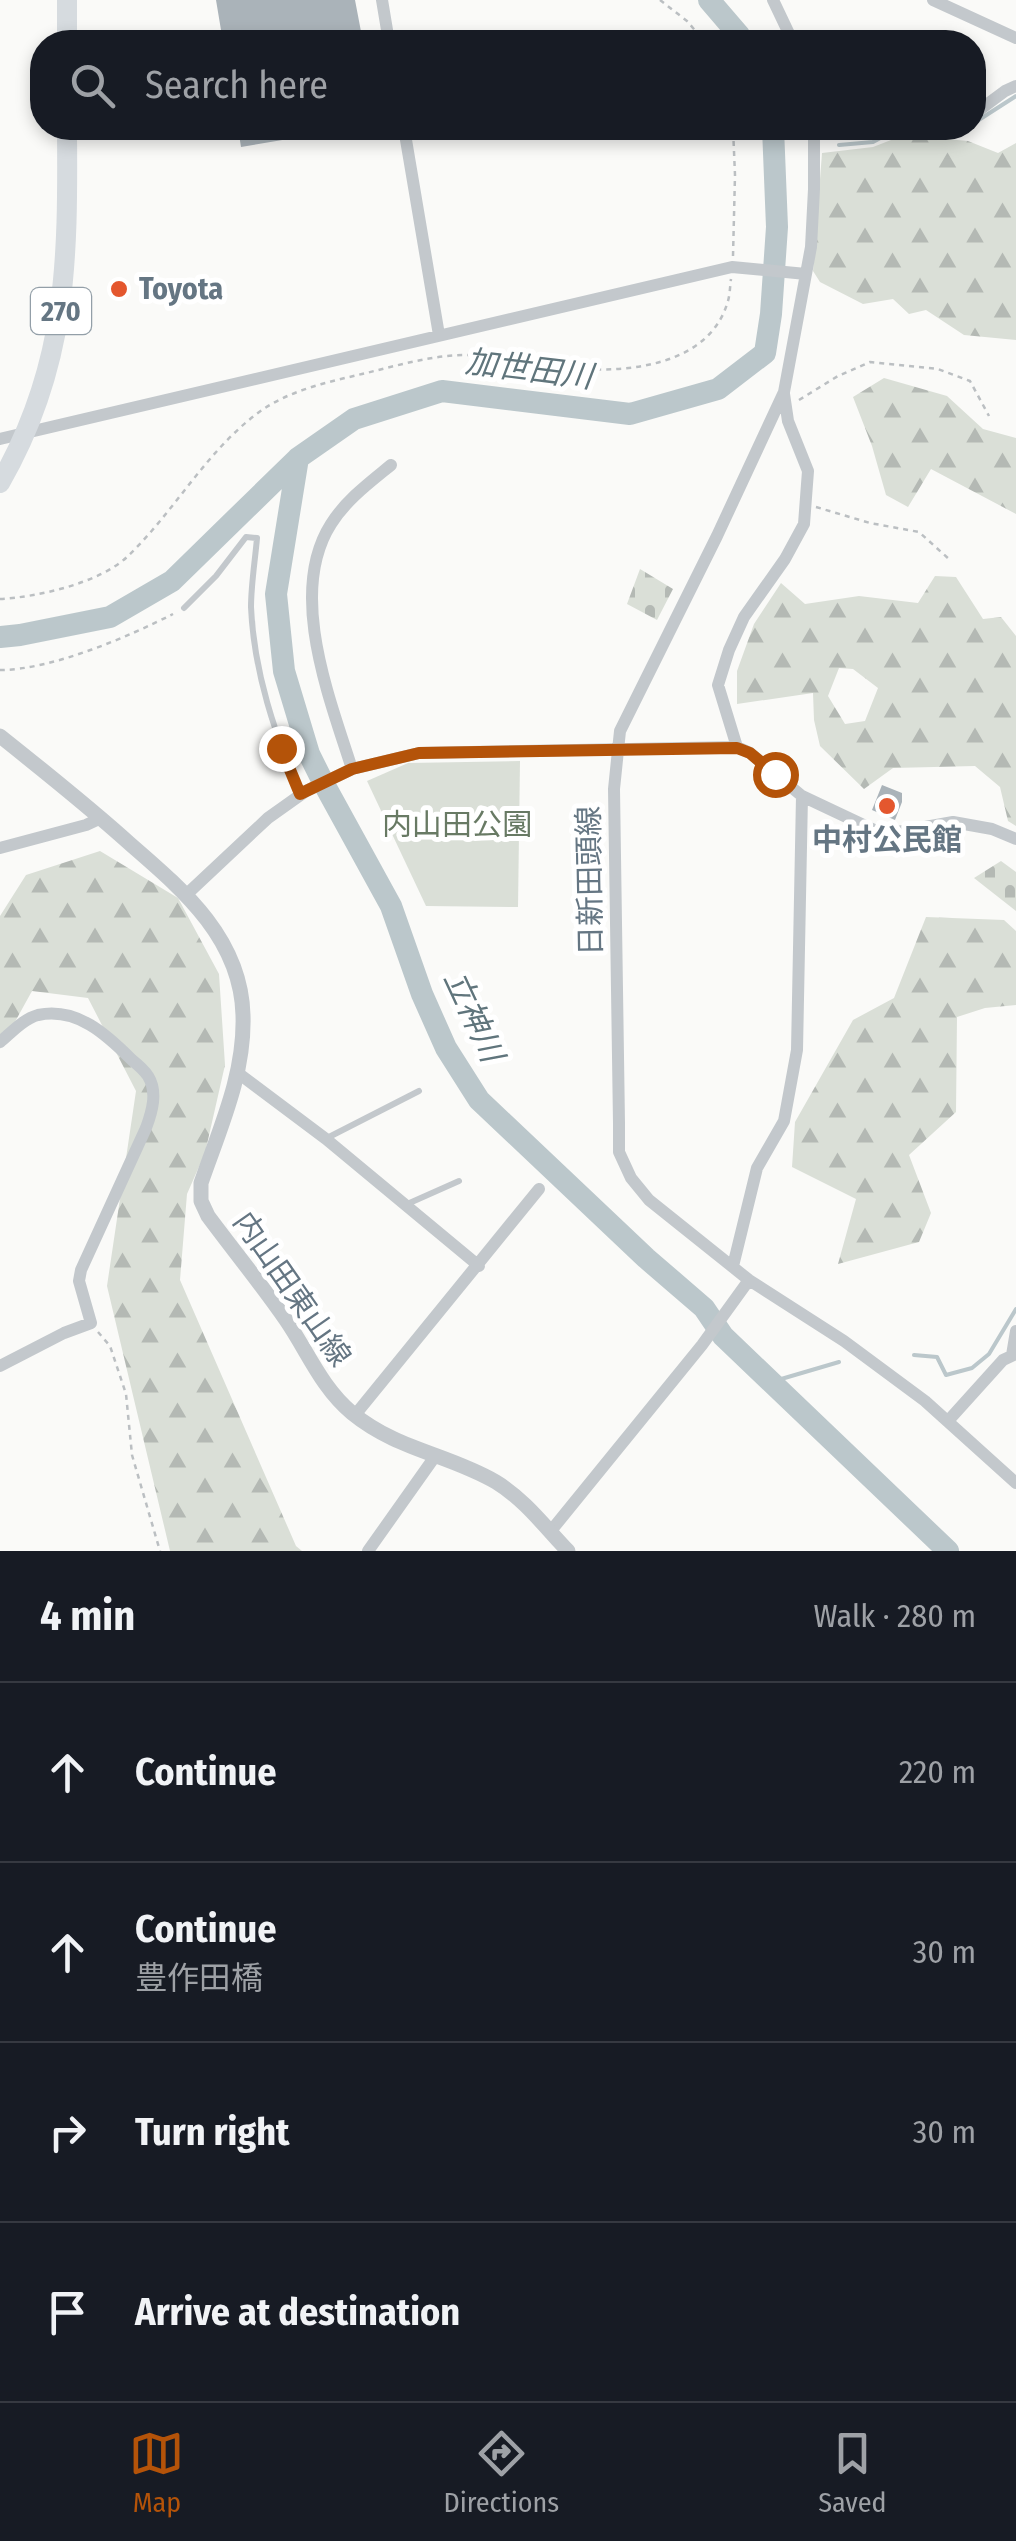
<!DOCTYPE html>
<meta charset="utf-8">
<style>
body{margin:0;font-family:"Fira Sans Condensed","Noto Sans JP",sans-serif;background:#242831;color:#f1f3f6}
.stop{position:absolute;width:30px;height:30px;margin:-22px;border:8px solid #b45309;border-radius:50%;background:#fff}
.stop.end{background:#b45309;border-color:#fff;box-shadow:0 2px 10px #0008}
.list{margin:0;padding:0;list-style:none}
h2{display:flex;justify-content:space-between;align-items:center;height:130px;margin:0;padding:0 40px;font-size:42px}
h2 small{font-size:32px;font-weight:400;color:#9ea1a6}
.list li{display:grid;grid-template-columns:65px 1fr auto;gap:30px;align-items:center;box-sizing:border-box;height:180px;padding:0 40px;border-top:2px solid #363941}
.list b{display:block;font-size:38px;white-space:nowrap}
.list p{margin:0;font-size:32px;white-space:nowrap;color:#9ea1a6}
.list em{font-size:32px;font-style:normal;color:#9ea1a6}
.icon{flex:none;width:55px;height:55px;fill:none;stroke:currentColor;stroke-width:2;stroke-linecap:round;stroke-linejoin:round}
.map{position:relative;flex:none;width:1016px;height:1551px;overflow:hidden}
.search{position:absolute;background:#171b24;box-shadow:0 5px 15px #0003;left:30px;right:30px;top:30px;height:110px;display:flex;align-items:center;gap:25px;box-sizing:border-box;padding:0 35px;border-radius:40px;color:#9ea1a6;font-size:38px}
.sheet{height:850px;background:#171b24}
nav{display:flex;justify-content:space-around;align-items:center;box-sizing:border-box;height:140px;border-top:2px solid #363941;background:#171b24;font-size:28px;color:#9ea1a6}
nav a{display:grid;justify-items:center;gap:5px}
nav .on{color:#b45309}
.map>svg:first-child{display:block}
.green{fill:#dadfd7}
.forest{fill:url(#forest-firs);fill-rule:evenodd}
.cemetery{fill:url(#cemetery-stones)}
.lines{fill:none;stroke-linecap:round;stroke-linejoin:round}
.stream{stroke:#bbc7cb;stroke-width:4}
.river{stroke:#bbc7cb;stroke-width:22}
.building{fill:#aab3b9}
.path{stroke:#bbbfc2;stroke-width:2.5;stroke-dasharray:5 5;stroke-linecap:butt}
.service{stroke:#c3c8cc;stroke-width:6}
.minor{stroke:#c3c8cc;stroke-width:12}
.tertiary{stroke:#c3c8cc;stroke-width:15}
.trunk{stroke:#d6dbdf;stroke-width:20}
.route{stroke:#b45309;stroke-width:12}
.poi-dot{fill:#e4572e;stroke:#fff;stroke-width:4}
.labels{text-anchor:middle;stroke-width:10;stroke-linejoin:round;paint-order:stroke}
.shield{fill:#fff;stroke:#939fa8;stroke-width:2.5}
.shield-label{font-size:28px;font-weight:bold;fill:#657683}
.poi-label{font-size:30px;font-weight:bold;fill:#657683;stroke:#fff;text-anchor:start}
.park-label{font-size:30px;fill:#687a64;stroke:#fff}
.street-label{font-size:30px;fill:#657683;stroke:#fff}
.water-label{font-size:32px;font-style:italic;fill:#60757c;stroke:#fff}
</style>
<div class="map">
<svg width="1016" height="1551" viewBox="0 0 1016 1551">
<defs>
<pattern id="forest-firs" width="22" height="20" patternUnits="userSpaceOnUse" patternTransform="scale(2.5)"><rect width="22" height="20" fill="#dadfd7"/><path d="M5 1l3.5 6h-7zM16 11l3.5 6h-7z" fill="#b4b9b4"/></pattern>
<pattern id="cemetery-stones" width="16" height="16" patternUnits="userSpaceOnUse" patternTransform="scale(2.5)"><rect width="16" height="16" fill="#dadfd7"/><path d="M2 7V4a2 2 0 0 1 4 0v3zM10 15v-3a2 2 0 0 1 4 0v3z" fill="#b4b9b4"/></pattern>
</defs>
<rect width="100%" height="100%" fill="#fafaf8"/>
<path class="green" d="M 520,761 L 518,907 L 426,906 L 367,781 L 408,763 Z"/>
<path class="forest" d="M 904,135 L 968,141 L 998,153 L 1016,143 L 1016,340 L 964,335 L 926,310 L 909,314 L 893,299 L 863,304 L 820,282 L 813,271 L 822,153 L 873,147 Z
M 884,378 L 947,396 L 983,429 L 1016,438 L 1016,514 L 931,469 L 908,507 L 886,495 L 872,446 L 853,397 Z
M 935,576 L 956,577 L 983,619 L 1001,617 L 1016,636 L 1016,826 L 1008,821 L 1000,787 L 975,766 L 893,768 L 864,789 L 820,746 L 814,720 L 813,693 L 737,704 L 737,671 L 754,624 L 781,583 L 805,604 L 859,596 L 918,603 ZM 839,668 L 853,669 L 878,688 L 865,721 L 845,724 L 828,696 Z
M 100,851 L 178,898 L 219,974 L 225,1065 L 205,1153 L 187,1194 L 180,1280 L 296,1546 L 302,1551 L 170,1551 L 107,1286 L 136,1091 L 88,998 L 32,991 L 0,1049 L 0,916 L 26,875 Z
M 926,917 L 1004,920 L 1016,931 L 1016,1005 L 985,1008 L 957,1017 L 956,1112 L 909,1155 L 931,1213 L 919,1242 L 838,1264 L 856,1199 L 792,1167 L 795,1122 L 853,1020 L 894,998 Z"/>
<path class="cemetery" d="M 640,569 L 673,589 L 657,620 L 627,604 Z
M 1001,861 L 1016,872 L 1016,911 L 974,878 Z"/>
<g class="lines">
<path class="stream" d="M 974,123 L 1016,96
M 907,128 L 955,132 L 964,128
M 893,132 L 907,128
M 839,145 L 873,142 L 884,136
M 914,1355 L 937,1357 L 946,1375 L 972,1368 L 989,1354 L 1016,1309
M 771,1382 L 839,1362"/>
<path class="river" d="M 709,0 L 739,35 L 742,42
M 298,458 L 276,594 L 284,671 L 309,754 L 324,784 L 391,906 L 422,994 L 446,1048 L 479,1100 L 646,1258 L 704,1308 L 723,1336 L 948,1551
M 0,637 L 20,635 L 110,617 L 172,581 L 298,458 L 354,419 L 442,391 L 630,414 L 718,389 L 765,353 L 771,314 L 777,227 L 773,128"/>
</g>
<path class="building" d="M 216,0 L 355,0 L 363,42 L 223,42 Z
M 238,128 L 323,128 L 324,133 L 241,147 Z
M 882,785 L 902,793 L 902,802 L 895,820 L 872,810 Z"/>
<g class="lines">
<path class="path" d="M 660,0 L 687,21 L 705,42
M 733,256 L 735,175 L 733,128
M 799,400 L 838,376 L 870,362 L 938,369 L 970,381 L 989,416
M 816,507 L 870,523 L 919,532 L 950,560
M 0,599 C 38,597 100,583 128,556 C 176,510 207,449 262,410 C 291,390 328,382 362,374 C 396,366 431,355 467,355 C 497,356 527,363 557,367 C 615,374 708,371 728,301 C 730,294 730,286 731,279
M 0,670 C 51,670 128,637 173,614
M 98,1332 L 110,1346 L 126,1394 L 132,1455 L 160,1551"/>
<path class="service" d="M 184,608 L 216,576 L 246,537 L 257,538 C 255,561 251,585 251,607 C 254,673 275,734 300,794
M 327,1138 L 419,1091
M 405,1205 L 459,1181"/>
<path class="minor" d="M 382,0 L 389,42
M 773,0 L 793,42
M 933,0 L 1016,38
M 974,114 L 1005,91 L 1016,86
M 404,128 L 439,335
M 814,128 L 814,189 L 811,247 L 784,392 L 717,536 L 620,731 L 614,789 L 619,1123 L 619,1152 L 631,1178 L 649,1200 L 749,1280 L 844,1341 L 925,1401 L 1016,1483
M 814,131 C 841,133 866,136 891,128
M 0,439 L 732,267 L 806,274
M 737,747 L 718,685 L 729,650 L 744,617 L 785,559 L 804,524 L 808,471 L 788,421 L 784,394
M 352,769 C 330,699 287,593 331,524 C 346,500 369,483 391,465
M 0,848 L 86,825 L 101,818
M 187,894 L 268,818 L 306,791 L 352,769 L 419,753 L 737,747 L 750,753 L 802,796 L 874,830 L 892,833 L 953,822 L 992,829 L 1016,839
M 0,1042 C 11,1033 23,1019 38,1015 C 77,1007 106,1034 132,1060 C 137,1064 144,1070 148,1076 C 158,1092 152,1112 146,1128 L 81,1270 L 79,1281 L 91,1323 L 64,1333 L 0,1366
M 238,1073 L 326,1139 L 479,1266
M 733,1266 L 757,1168 L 784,1121 L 797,1050 L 802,796
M 1012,1355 L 1016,1331
M 355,1415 L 539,1189
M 948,1421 L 1003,1360 L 1016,1354
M 550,1532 L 702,1345 L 749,1280
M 368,1551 L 436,1455"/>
<path class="tertiary" d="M 0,736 C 44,771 88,806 129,843 C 182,889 241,938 243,1015 C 245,1074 220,1128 201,1183 L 201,1201 L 208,1216 C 234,1251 261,1284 286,1320 C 308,1352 321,1387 352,1413 C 397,1450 448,1454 496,1482 C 524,1499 546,1528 568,1551"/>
<path class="trunk" d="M 67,0 L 67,42
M 0,483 C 68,365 68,259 67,128"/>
</g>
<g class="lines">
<path class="route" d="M 281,748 L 300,794 L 352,769 L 419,753 L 737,748 L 750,753 L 775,774"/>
</g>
<g class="poi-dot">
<circle cx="119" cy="289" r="10"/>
<circle cx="887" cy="806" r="10"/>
</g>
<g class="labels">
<rect class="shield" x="31" y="288" width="60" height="46" rx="8"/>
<g class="shield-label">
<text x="61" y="321">270</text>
</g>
<g class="poi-label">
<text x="139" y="299">Toyota</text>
<text x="887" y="850" text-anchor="middle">中村公民館</text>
</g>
<g class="park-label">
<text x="457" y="835">内山田公園</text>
</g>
<g class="street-label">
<text transform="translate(590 881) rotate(-91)" y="10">日新田頭線</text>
<text transform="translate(292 1289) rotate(55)" y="10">内山田東山線</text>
</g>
<g class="water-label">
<text transform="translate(529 369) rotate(7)" y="11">加世田川</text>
<text transform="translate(474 1016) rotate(65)" y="11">立神川</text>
</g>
</g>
</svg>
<div class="stop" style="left:775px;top:774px"></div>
<div class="stop end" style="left:281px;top:748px"></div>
<div class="search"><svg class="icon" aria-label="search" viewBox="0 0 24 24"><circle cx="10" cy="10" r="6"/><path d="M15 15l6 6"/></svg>Search here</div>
</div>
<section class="sheet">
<h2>4 min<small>Walk · 280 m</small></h2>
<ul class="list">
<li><svg class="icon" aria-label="ahead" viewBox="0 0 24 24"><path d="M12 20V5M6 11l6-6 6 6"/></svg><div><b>Continue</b></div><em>220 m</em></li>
<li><svg class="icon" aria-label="ahead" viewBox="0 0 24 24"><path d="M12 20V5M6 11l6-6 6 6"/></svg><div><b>Continue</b><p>豊作田橋</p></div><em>30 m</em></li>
<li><svg class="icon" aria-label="right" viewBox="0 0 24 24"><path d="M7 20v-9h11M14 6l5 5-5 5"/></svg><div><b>Turn right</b></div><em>30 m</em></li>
<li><svg class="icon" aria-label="arrive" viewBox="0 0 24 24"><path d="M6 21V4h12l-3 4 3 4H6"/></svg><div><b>Arrive at destination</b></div></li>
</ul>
</section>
<nav>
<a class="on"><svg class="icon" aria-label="map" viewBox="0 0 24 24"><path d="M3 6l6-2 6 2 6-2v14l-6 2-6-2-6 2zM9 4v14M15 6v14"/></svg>Map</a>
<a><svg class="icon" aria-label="directions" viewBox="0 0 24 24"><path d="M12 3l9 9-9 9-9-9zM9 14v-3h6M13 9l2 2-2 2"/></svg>Directions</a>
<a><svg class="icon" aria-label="saved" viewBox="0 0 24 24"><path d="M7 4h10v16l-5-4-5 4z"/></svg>Saved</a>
</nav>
